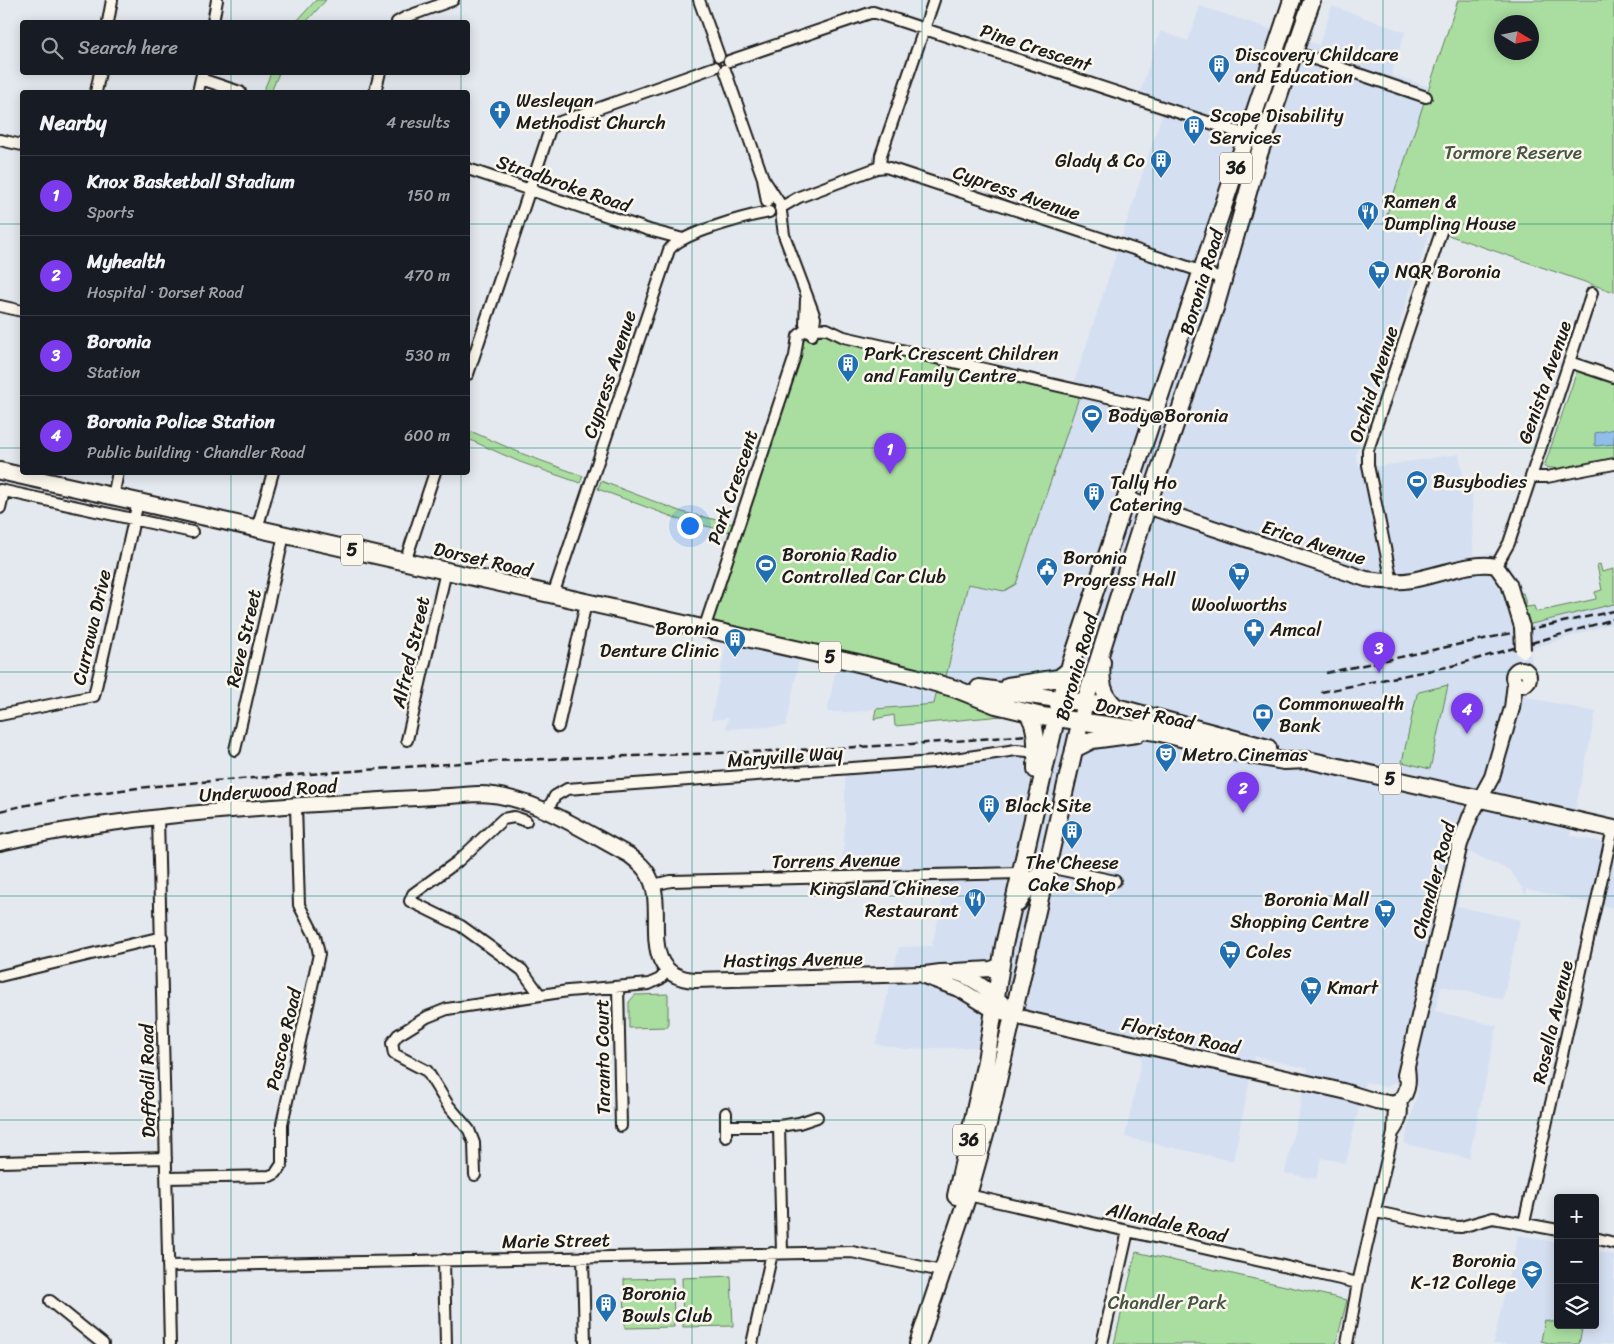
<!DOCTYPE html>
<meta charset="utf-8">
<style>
body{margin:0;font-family:Sriracha,sans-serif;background:#20242c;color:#f1f3f6}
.controls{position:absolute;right:15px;bottom:15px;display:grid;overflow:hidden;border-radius:5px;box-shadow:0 2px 12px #0003}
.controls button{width:45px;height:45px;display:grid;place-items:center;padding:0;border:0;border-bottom:1px solid #363941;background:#171b24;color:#f1f3f6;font:25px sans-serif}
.compass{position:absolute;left:1494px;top:15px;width:45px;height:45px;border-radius:50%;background:#171b24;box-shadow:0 2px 12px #0003;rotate:100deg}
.you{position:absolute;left:689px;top:525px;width:18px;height:18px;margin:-12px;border:4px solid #fff;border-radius:50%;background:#1a73e8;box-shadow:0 0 0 8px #1a73e833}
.badge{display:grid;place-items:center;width:32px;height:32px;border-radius:50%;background:#7c3aed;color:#fff;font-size:16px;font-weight:700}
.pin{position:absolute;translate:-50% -41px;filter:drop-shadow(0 1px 2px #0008)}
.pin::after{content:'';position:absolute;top:26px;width:18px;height:15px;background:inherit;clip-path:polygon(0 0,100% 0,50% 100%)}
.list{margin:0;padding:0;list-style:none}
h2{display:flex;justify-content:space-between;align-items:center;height:65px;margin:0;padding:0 20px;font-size:21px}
h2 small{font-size:16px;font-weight:400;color:#9ea1a6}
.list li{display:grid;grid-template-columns:32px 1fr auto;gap:15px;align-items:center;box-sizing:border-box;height:80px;padding:0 20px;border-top:1px solid #363941}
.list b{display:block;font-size:19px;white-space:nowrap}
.list p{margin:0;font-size:16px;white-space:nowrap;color:#9ea1a6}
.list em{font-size:16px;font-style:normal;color:#9ea1a6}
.icon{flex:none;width:28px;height:28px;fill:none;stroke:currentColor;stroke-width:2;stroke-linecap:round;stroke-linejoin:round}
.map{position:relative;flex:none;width:1614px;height:1344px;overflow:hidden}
.search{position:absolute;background:#171b24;box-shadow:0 2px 12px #0003;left:20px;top:20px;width:450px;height:55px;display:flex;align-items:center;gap:12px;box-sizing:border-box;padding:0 18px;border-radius:5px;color:#9ea1a6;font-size:19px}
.panel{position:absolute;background:#171b24;box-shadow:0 2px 12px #0003;left:20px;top:90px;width:450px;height:385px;border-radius:5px}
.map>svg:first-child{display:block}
.built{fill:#d4dff1}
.green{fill:#aadea0;stroke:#637d5e;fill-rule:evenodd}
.water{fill:#91bee8;stroke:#627d96}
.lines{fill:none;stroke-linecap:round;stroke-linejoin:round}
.minor-casing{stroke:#1c1c1c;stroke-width:14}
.secondary-casing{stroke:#1c1c1c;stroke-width:18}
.primary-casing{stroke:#1c1c1c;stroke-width:20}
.minor{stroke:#fbf7ec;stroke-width:10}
.secondary{stroke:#fbf7ec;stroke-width:14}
.primary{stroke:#fbf7ec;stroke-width:16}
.rail{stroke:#1c1c1c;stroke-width:2.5;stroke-dasharray:8 4;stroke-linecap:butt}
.secondary-bridge-casing{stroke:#1c1c1c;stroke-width:18;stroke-linecap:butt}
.secondary-bridge{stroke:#fbf7ec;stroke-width:14}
.grid{fill:none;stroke:#0f766e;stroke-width:1;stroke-opacity:0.55}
.labels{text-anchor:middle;stroke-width:5;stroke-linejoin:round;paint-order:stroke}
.shield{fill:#fbf7ec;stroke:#5f5e5a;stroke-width:1}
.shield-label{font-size:18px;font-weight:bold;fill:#1c1c1c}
.street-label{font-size:19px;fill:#1c1c1c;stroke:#fbf7ec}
.poi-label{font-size:19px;fill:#1c1c1c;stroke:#fbf7ec;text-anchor:start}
.park-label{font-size:19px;fill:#475644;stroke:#fbf7ec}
</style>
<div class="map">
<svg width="1614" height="1344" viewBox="0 0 1614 1344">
<rect width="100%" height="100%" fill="#e4e9ef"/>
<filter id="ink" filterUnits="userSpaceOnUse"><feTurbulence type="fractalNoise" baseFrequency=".02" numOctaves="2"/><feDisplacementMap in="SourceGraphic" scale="10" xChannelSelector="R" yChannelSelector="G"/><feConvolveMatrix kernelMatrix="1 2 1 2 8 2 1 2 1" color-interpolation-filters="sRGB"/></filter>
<g filter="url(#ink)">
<path class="built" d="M 1200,6 L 1319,45 L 1332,6 L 1405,32 L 1391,75 L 1430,87 L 1387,214 L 1431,229 L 1356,455 L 1359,466 L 1380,466 L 1459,454 L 1466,490 L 1472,489 L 1473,556 L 1492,553 L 1495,557 L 1508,562 L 1521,596 L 1527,625 L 1614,604 L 1614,623 L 1530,649 L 1533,674 L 1527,697 L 1596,712 L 1570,835 L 1614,845 L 1614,908 L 1527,889 L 1526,895 L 1511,871 L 1469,852 L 1457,906 L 1520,920 L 1503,999 L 1441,986 L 1435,1011 L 1497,1026 L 1469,1158 L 1404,1144 L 1419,1087 L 1395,1082 L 1387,1087 L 1365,1082 L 1346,1163 L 1321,1158 L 1316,1179 L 1285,1173 L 1308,1069 L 1255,1056 L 1233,1161 L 1125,1137 L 1142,1057 L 1014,1015 L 992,1009 L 988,1047 L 905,1049 L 876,1044 L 899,947 L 932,946 L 948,875 L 841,877 L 845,826 L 845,769 L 1028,751 L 1031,718 L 944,686 L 968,584 L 1004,591 L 1072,389 L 1164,108 L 1138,99 L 1160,31 L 1188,41 Z
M 728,634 L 801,650 L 786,726 L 726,729 L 728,718 L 711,720 Z
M 838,659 L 938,684 L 934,704 L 878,708 L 857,712 L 827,712 Z
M 1518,1235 L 1558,1243 L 1558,1325 L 1595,1325 L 1595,1251 L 1614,1255 L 1614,1344 L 1493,1344 Z"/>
<path class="green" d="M 316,0 L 326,0 L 306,22 L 296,22 Z
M 1458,0 L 1614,0 L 1614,292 L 1387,214 ZM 1502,22 L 1532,22 L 1532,52 L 1502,52 Z
M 271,73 L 279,73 L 271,92 L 263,92 Z
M 813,330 L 1081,391 L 1016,584 L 1004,591 L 968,584 L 944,685 L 1004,707 L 1002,716 L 895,726 L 894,715 L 874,719 L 876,709 L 934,704 L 938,684 L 704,629 L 735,533 L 681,520 L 598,489 L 601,481 L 682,512 L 738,525 L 800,340 Z
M 1577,371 L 1614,383 L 1614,458 L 1560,469 L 1544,467 Z
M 468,430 L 523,454 L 583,476 L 580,483 L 520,462 L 468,439 Z
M 1600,564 L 1602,572 L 1614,569 L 1614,604 L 1527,625 L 1520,593 L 1523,593 L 1527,607 L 1534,606 L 1536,612 L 1596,599 L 1595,592 L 1602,590 L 1597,565 Z
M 1448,685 L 1430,769 L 1402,762 L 1417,694 L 1419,692 Z
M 668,994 L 668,1027 L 629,1028 L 629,1002 L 635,995 Z
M 1136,1252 L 1347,1300 L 1336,1344 L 1114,1344 Z
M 731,1276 L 733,1326 L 683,1327 L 682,1278 Z
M 673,1278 L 674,1327 L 625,1328 L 624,1279 Z
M 1545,1320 L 1558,1323 L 1558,1325 L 1582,1329 L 1579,1344 L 1553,1344 L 1541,1341 Z"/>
<path class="water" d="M 1614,429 L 1614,444 L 1595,446 L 1595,433 Z"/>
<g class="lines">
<g class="minor-casing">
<path id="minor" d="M 699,0 L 719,56
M 108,22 L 112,0
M 213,22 L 217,0
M 397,22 L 406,17 L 453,0
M 1294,52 L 1426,97
M 729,61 L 873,12 L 1247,135
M 725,70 L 763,178 L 767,202
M 201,79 L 240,92
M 96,92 L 100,72
M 198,92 L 202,74
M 375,92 L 380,72
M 0,140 L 22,145
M 880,167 L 881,155 L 934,0
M 468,169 L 649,230 L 683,239
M 763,178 L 780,204 L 784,235 L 813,312 L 815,318 L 812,335
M 780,208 L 799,197 L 877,168 L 886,167 L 1224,279
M 806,299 L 805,324 L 810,333
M 0,306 L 22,311
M 1569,362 L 1614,377
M 468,374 L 550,129 L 557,123 L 715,67
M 1531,477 L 1547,477 L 1614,464
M 0,490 L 192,532
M 113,497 L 118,472
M 0,508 L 4,491
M 257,529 L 273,472
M 405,562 L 435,472
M 1496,566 L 1509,543 L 1592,293
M 1392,582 L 1368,465 L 1368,450 L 1442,229
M 553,595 L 669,250 C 681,233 748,216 769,212
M 704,629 L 795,356 L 798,336 L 807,328 L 827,329 L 844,337 L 1156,408
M 0,715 L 94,696 L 138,502
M 558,727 L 586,603
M 407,740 L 446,571
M 235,750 L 284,535
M 546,812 L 555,796 L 567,789 L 934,762 L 1016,750 L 1028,751 L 1036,755
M 158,817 L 170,1344
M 526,821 L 514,817 L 503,819 L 457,862 L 413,894 L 410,901 L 461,926 L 522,970 L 540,995
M 1048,867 L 1115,881
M 653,885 L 671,881 L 1020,873
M 0,976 L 162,937
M 618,987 L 621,1126
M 726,1126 L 779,1126 L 782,1253
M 779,1126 L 799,1123 L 817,1117
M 1394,1132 C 1402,1121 1403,1113 1401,1100
M 726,1137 L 726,1113
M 0,1162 L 166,1158
M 475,1175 L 474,1143 L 469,1130 L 448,1105 L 427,1071 L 394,1054 L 392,1043 L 398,1035 L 427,1017 L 447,1009 L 568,991 L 649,984 L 660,979 L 668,970
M 167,1178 L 270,1176 L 276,1173 L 282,1164 L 282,1124 L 319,954 L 315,936 L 299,905 L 296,806
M 968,1195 L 1358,1283
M 1376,1212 L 1443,1226 L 1461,1227 L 1493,1218 L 1558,1230
M 1524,1223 L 1613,829
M 1595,1238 L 1614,1243
M 583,1257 L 585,1344
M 444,1260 L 446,1344
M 168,1266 L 852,1252 L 941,1271
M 50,1301 L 103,1344
M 752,1344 L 772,1253
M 1102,1344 L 1128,1231
M 1347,1344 L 1358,1283 L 1393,1133 L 1394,1104"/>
</g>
<g class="secondary-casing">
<path id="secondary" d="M 1126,499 L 1366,579 C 1381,581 1397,583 1412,580 C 1435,576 1475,560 1496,566 L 1509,584 L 1522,627
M1513 677a8 8 0 1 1 16 0a8 8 0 1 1-16 0Z
M 0,843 C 156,808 319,805 478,794 C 531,794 583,831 629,855 C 637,861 646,868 650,878 C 667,911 635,976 695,980 L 921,974 C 930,974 940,971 949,972 C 972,973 999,999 1014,1015
M 955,971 L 991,969 L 1000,966
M 924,976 L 961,990 L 992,1009 L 1027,1019 L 1343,1091 L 1376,1101 L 1394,1104 C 1409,1097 1409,1082 1407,1068
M 1405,1075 L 1460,844 L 1470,817 L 1492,777 L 1512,708 L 1515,683"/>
</g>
<g class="primary-casing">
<path id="primary" d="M 0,471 L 858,663 L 915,677 L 956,689 L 996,705 L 1042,716 L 1157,732 L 1244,754 L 1284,761 L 1308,760 L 1614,829
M 1102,662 C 1100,680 1102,695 1116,707
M 1008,686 L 1059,678 L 1068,671
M 979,688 L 1116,707 L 1268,748
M 1026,712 C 1039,724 1036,754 1036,770
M 1074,749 L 1092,740 L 1137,734
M 1018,903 L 1033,879 L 1048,867
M 956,1196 L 986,1061 L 1004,945 L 1064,684 L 1292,0
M 918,1344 L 968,1195 L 988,1124 L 1085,702 L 1147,507 L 1215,308 L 1258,157 L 1312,0"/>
</g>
<use href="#minor" class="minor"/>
<use href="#secondary" class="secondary"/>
<use href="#primary" class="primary"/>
<path class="rail" d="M 1326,673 L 1614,611
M 1321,692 L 1452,666 L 1614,619
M 0,811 C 106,786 216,781 324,773 C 398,768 472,761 546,759 C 706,753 867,750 1027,735"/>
<g class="secondary-bridge-casing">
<path id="secondary-bridge" d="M 1522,627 L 1523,650"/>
</g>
<use href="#secondary-bridge" class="secondary-bridge"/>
</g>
</g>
<path class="grid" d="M 231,0 L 231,22M 461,0 L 461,22M 692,0 L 692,1344M 922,0 L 922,1344M 1153,0 L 1153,1344M 1383,0 L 1383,1344M 231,72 L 231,92M 461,72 L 461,92M 0,224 L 22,224M 468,224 L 1614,224M 0,448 L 22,448M 468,448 L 1614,448M 231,472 L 231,1344M 461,472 L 461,1344M 0,672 L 1614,672M 0,896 L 1614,896M 0,1120 L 1614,1120"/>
<defs>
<g id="building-pin" transform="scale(1.125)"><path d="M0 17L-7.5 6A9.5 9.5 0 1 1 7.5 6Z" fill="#1f6fb2" stroke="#fbf7ec"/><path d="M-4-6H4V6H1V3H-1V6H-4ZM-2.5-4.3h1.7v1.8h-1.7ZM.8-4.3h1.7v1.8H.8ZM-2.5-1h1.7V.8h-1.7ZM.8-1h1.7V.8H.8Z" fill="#fff"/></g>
<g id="church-pin" transform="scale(1.125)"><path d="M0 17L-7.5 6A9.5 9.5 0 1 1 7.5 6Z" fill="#1f6fb2" stroke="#fbf7ec"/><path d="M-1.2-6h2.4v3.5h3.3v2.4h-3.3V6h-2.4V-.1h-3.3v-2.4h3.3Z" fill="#fff"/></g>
<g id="restaurant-pin" transform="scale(1.125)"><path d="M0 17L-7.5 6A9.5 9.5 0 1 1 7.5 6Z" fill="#1f6fb2" stroke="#fbf7ec"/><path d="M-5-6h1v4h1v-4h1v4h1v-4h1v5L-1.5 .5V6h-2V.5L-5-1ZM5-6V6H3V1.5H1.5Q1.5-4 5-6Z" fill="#fff"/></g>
<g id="supermarket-pin" transform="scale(1.125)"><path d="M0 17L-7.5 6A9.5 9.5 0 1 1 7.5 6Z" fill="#1f6fb2" stroke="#fbf7ec"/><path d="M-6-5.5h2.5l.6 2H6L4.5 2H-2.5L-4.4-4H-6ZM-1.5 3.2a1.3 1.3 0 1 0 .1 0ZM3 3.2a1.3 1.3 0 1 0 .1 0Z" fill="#fff"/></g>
<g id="stadium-pin" transform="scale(1.125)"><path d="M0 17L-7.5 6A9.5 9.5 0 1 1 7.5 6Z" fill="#1f6fb2" stroke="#fbf7ec"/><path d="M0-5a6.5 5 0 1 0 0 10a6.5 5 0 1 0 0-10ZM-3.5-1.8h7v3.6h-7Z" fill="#fff"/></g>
<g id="civic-pin" transform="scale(1.125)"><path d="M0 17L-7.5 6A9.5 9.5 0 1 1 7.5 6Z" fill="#1f6fb2" stroke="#fbf7ec"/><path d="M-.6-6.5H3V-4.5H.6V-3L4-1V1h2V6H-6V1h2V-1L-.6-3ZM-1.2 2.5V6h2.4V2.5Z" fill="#fff"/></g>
<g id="pharmacy-pin" transform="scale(1.125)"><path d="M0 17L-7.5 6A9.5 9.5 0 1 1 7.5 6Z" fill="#1f6fb2" stroke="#fbf7ec"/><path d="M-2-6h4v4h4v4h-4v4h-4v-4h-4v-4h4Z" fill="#fff"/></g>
<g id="bank-pin" transform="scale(1.125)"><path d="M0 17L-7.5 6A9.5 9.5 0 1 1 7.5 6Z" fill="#1f6fb2" stroke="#fbf7ec"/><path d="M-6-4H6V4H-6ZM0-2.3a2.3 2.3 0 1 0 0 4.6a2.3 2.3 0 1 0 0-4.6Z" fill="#fff"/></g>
<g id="theatre-pin" transform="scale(1.125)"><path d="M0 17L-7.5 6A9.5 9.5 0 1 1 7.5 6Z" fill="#1f6fb2" stroke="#fbf7ec"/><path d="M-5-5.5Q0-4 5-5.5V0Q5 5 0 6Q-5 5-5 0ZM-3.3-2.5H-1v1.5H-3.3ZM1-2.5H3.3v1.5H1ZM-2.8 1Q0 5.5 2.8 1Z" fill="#fff"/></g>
<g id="school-pin" transform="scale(1.125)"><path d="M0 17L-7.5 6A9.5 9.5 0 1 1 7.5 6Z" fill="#1f6fb2" stroke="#fbf7ec"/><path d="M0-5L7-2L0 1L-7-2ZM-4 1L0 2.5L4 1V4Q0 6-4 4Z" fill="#fff"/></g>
</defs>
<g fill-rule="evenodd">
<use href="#building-pin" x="1219" y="65"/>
<use href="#church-pin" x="500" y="111"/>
<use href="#building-pin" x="1194" y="126"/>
<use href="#building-pin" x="1161" y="160"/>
<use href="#restaurant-pin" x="1368" y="212"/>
<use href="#supermarket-pin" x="1379" y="271"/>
<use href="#building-pin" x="848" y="364"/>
<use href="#stadium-pin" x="1092" y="415"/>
<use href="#stadium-pin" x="1417" y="481"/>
<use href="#building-pin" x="1094" y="493"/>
<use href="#stadium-pin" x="766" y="565"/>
<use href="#civic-pin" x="1047" y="568"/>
<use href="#supermarket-pin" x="1239" y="573"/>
<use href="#pharmacy-pin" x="1254" y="629"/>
<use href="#building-pin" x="735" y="639"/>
<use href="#bank-pin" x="1263" y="714"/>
<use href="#theatre-pin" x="1166" y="754"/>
<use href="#building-pin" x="989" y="805"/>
<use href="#building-pin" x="1072" y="831"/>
<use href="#restaurant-pin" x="975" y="899"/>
<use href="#supermarket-pin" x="1385" y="910"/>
<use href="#supermarket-pin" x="1230" y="951"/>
<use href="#supermarket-pin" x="1311" y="987"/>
<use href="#school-pin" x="1532" y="1271"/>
<use href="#building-pin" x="606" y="1304"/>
</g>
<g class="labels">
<g class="shield">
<rect x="1220" y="152.5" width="32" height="31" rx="4"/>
<rect x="341" y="534.5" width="22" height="31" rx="4"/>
<rect x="819" y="641.5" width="22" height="31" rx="4"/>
<rect x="1379" y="763.5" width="22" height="31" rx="4"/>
<rect x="953" y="1124.5" width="32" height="31" rx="4"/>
</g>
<g class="shield-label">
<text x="1236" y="174">36</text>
<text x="352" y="556">5</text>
<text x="830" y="663">5</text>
<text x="1390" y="785">5</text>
<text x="969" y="1146">36</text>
</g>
<g class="street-label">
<text transform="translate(1036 47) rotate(18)" y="7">Pine Crescent</text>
<text transform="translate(564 183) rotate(19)" y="7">Stradbroke Road</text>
<text transform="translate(1017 192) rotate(19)" y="7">Cypress Avenue</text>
<text transform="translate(1201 282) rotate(-73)" y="7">Boronia Road</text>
<text transform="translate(609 374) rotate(-72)" y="7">Cypress Avenue</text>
<text transform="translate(1544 382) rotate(-71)" y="7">Genista Avenue</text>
<text transform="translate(1373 384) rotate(-72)" y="7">Orchid Avenue</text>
<text transform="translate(732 487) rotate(-71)" y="7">Park Crescent</text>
<text transform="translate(1314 542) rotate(18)" y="7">Erica Avenue</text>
<text transform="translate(483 559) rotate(13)" y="7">Dorset Road</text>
<text transform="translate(91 627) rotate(-77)" y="7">Currawa Drive</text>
<text transform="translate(243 638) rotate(-77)" y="7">Reve Street</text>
<text transform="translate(410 652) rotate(-77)" y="7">Alfred Street</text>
<text transform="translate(1076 667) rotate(-74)" y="7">Boronia Road</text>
<text transform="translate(1145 713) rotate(11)" y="7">Dorset Road</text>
<text transform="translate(785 756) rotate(-4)" y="7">Maryville Way</text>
<text transform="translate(268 790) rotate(-4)" y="7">Underwood Road</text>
<text transform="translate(836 860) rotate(-1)" y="7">Torrens Avenue</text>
<text transform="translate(1433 880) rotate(-75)" y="7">Chandler Road</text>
<text transform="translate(793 959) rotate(-1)" y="7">Hastings Avenue</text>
<text transform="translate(1552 1022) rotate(-77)" y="7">Rosella Avenue</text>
<text transform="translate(1181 1035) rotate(12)" y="7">Floriston Road</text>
<text transform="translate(283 1039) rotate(-77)" y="7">Pascoe Road</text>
<text transform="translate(602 1057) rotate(-91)" y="7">Taranto Court</text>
<text transform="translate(147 1081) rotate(-91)" y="7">Daffodil Road</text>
<text transform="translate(1167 1222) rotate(13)" y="7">Allandale Road</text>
<text transform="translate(556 1240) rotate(-1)" y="7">Marie Street</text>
</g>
<g class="poi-label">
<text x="1235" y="61">Discovery Childcare<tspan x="1235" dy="22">and Education</tspan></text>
<text x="516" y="107">Wesleyan<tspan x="516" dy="22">Methodist Church</tspan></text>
<text x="1210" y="122">Scope Disability<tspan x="1210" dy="22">Services</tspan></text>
<text x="1145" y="167" text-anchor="end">Glady &amp; Co</text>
<text x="1384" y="208">Ramen &amp;<tspan x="1384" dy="22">Dumpling House</tspan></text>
<text x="1395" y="278">NQR Boronia</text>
<text x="864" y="360">Park Crescent Children<tspan x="864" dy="22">and Family Centre</tspan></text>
<text x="1108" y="422">Body@Boronia</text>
<text x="1433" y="488">Busybodies</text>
<text x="1110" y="489">Tally Ho<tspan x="1110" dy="22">Catering</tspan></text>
<text x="782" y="561">Boronia Radio<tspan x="782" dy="22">Controlled Car Club</tspan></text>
<text x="1063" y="564">Boronia<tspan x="1063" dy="22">Progress Hall</tspan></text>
<text x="1239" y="611" text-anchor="middle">Woolworths</text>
<text x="719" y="635" text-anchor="end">Boronia<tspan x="719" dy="22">Denture Clinic</tspan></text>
<text x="1270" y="636">Amcal</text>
<text x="1279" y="710">Commonwealth<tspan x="1279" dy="22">Bank</tspan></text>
<text x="1182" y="761">Metro Cinemas</text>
<text x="1005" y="812">Black Site</text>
<text x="1072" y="869" text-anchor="middle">The Cheese<tspan x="1072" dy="22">Cake Shop</tspan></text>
<text x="959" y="895" text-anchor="end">Kingsland Chinese<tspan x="959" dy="22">Restaurant</tspan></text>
<text x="1369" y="906" text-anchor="end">Boronia Mall<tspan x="1369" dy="22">Shopping Centre</tspan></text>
<text x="1246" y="958">Coles</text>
<text x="1327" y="994">Kmart</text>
<text x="1516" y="1267" text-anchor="end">Boronia<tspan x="1516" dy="22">K-12 College</tspan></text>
<text x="622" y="1300">Boronia<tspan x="622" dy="22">Bowls Club</tspan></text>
</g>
<g class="park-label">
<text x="1513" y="159">Tormore Reserve</text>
<text x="1167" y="1309">Chandler Park</text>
</g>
</g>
</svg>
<div class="controls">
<button>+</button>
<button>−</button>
<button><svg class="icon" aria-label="layers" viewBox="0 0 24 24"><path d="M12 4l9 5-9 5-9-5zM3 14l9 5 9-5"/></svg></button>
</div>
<svg class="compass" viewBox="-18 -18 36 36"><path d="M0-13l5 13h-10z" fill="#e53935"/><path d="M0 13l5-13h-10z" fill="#9ea1a6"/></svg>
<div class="you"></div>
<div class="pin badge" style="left:890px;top:474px">1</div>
<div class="pin badge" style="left:1243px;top:813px">2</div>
<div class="pin badge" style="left:1379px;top:673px">3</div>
<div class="pin badge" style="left:1467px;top:734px">4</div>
<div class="search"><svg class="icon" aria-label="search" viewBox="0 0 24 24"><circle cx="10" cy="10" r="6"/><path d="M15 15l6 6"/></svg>Search here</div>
<section class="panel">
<h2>Nearby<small>4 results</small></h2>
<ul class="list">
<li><span class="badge">1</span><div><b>Knox Basketball Stadium</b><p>Sports</p></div><em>150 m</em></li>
<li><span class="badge">2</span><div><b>Myhealth</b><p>Hospital · Dorset Road</p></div><em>470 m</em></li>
<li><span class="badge">3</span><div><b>Boronia</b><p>Station</p></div><em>530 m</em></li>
<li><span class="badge">4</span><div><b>Boronia Police Station</b><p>Public building · Chandler Road</p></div><em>600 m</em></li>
</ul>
</section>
</div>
